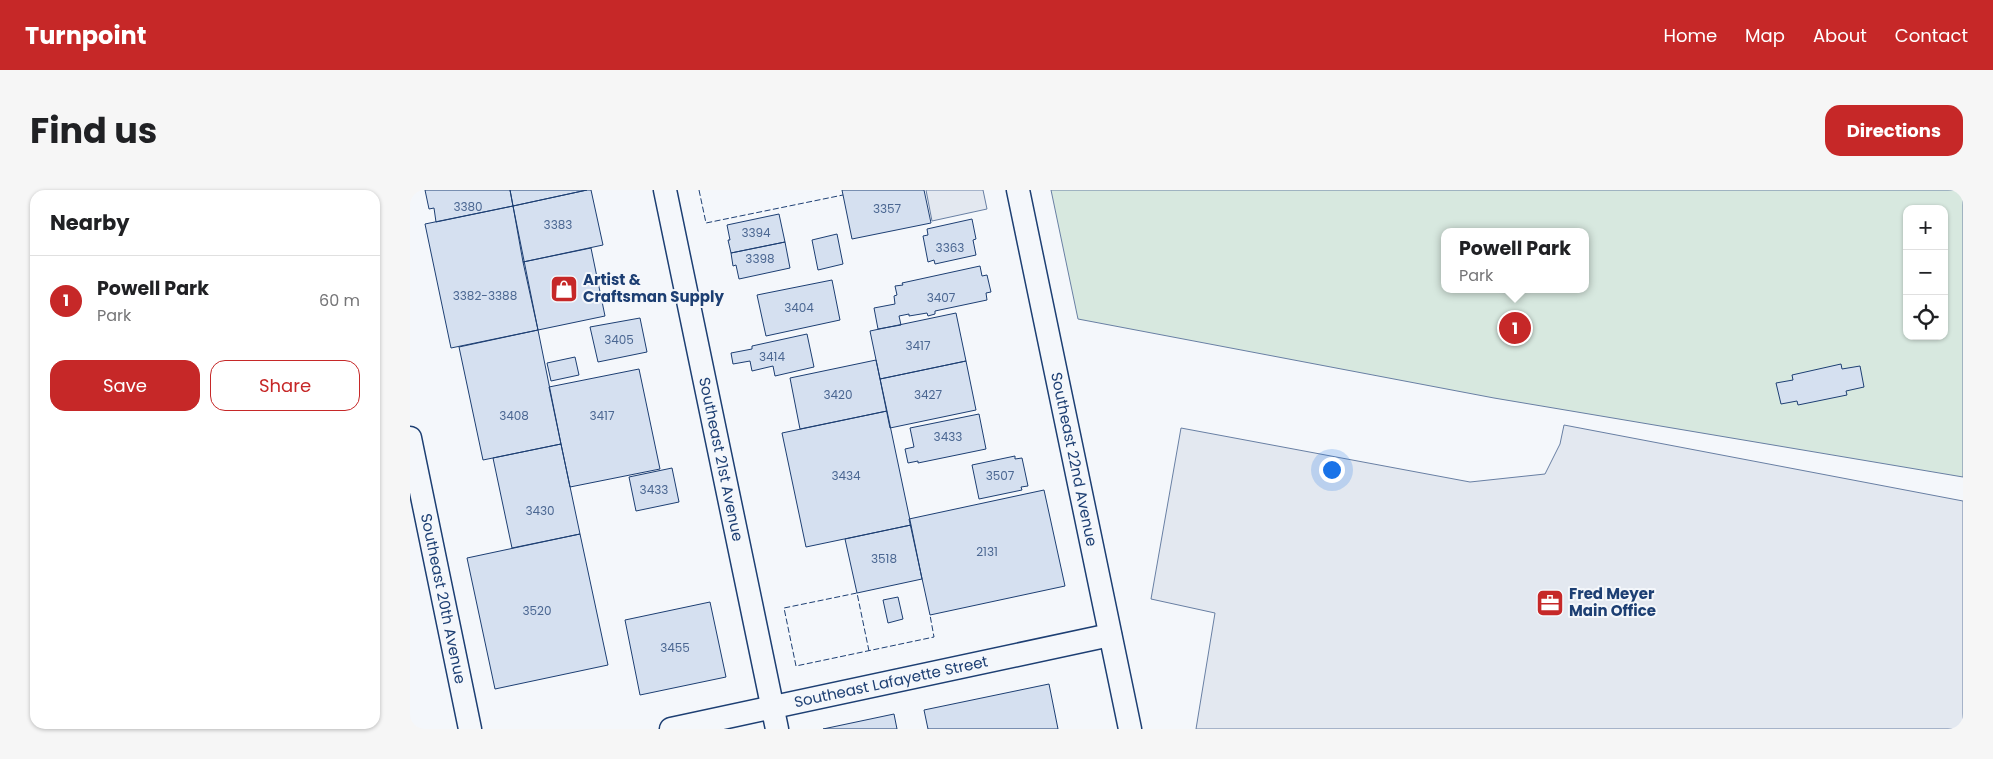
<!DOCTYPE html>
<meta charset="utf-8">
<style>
body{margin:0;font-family:Poppins,sans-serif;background:#f6f6f6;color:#202124}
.controls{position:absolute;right:15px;top:15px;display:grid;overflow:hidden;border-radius:10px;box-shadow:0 1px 4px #0004}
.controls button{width:45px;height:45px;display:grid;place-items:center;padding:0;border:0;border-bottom:1px solid #e0e0e0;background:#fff;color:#202124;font:25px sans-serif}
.you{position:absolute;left:921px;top:279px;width:18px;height:18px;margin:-12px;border:4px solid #fff;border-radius:50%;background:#1a73e8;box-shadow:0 0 0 8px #1a73e833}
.badge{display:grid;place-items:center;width:32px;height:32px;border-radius:50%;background:#c62828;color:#fff;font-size:16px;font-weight:700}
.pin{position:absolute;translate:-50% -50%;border:2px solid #fff;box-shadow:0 1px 5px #0006}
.popup{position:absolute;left:1031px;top:38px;width:148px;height:65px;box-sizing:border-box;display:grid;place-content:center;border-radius:10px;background:#fff;filter:drop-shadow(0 1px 4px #0005);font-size:16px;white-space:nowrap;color:#757577}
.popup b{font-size:19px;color:#202124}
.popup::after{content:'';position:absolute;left:50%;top:100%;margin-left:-10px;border:10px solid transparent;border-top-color:#fff}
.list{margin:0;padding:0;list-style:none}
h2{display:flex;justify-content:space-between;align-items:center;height:65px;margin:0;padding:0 20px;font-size:21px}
h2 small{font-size:16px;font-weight:400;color:#757577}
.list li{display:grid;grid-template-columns:32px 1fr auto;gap:15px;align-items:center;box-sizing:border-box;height:90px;padding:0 20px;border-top:1px solid #e0e0e0}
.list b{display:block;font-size:19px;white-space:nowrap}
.list p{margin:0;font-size:16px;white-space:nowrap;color:#757577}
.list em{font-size:16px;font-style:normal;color:#757577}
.actions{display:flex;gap:10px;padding:15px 20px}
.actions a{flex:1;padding:11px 0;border:1px solid #c62828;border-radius:15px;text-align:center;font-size:18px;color:#c62828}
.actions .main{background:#c62828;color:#fff}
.icon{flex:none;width:28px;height:28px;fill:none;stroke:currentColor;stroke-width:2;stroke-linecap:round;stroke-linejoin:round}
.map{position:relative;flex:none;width:1553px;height:539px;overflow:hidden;border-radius:15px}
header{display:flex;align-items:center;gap:30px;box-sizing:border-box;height:70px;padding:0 25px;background:#c62828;color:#fff}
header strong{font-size:24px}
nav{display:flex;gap:28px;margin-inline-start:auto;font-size:18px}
.intro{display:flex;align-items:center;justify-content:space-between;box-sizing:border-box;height:120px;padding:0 30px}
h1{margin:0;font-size:35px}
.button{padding:12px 22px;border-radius:15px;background:#c62828;color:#fff;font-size:18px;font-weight:700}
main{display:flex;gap:30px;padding:0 30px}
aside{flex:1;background:#fff;border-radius:15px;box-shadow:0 1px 4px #0004}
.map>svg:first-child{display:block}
.green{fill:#d7e8df;stroke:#687fa3;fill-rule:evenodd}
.parking{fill:#e3e8f0;stroke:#687fa3}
.building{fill:#d5e0f0;stroke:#1d3f73}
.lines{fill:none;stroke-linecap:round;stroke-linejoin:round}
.minor-casing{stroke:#1d3f73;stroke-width:25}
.minor{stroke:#f4f7fb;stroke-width:22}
.fence{stroke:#1d3f73;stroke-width:1;stroke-dasharray:6 2.5;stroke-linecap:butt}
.labels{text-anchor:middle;stroke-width:4;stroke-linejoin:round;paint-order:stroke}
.number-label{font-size:12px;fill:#4b6792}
.poi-label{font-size:15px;font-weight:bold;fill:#1d3f73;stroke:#f4f7fb;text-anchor:start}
.street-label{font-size:15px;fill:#1d3f73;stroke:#f4f7fb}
</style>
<header>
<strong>Turnpoint</strong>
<nav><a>Home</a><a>Map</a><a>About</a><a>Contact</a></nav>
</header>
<div class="intro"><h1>Find us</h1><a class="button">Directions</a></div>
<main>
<aside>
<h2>Nearby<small></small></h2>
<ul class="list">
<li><span class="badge">1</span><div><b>Powell Park</b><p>Park</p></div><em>60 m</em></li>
</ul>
<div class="actions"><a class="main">Save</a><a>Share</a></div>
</aside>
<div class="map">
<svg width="1553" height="539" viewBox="0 0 1553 539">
<rect width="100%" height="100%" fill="#f4f7fb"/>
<path class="green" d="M 641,0 L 1553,0 L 1553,287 L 1084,208 L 668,129 ZM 1497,19 L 1534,19 L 1534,146 L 1497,146 ZM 1035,42 L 1175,42 L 1175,99 L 1035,99 Z"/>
<path class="parking" d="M 516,0 L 573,0 L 577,19 L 522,31 Z
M 1154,235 L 1553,311 L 1553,539 L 786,539 L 805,423 L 741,409 L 771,238 L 1060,292 L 1135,284 L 1150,254 Z"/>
<path class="building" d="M 15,0 L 100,0 L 103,16 L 26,32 L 24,18 L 19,19 Z
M 100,0 L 177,0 L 103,16 Z
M 177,0 L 181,0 L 193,55 L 113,72 L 103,16 Z
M 432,0 L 514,0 L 521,33 L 442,49 Z
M 103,16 L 128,140 L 41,158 L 15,34 Z
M 369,24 L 375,52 L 321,63 L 318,50 L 320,50 L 317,35 Z
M 562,29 L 566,49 L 563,50 L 566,65 L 525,74 L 524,70 L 518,72 L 513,46 L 518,45 L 517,39 Z
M 427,44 L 433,74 L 408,80 L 402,50 Z
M 375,52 L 380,78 L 329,89 L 326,75 L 323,76 L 321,63 Z
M 181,58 L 195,126 L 128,140 L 113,72 Z
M 570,76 L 572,86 L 577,85 L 581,102 L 576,103 L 577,110 L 525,121 L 525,124 L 518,126 L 517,123 L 499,126 L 499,124 L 489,126 L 491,135 L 468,139 L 464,118 L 485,114 L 484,106 L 487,105 L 485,96 L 493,95 L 492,93 Z
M 422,90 L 430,130 L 356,146 L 347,105 Z
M 546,123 L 556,171 L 470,189 L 460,141 Z
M 230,128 L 237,162 L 188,172 L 180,137 Z
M 128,140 L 151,254 L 73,270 L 49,157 Z
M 397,144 L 404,177 L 365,186 L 363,176 L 342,181 L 340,171 L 323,174 L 321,163 L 342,159 L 342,156 Z
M 165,167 L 169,185 L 141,191 L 137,173 Z
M 466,170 L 477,221 L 390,239 L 380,188 Z
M 556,171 L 566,220 L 480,238 L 470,189 Z
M 1431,174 L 1432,179 L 1450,176 L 1454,197 L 1436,201 L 1437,205 L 1388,215 L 1387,211 L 1371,214 L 1366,193 L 1383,190 L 1382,185 Z
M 229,179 L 250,279 L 160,297 L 139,197 Z
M 477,221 L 501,335 L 396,357 L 372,243 Z
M 569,224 L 576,259 L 508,273 L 508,271 L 498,273 L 495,259 L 504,257 L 500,238 Z
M 151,254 L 170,344 L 102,358 L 83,268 Z
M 605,266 L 605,269 L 612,268 L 618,296 L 611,297 L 612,300 L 569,309 L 562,275 Z
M 262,278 L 269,312 L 226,321 L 219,287 Z
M 634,300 L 655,396 L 520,425 L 499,329 Z
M 501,335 L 512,389 L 447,403 L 435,349 Z
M 170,344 L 198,475 L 85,499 L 57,368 Z
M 488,407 L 493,429 L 478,433 L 473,410 Z
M 300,412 L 316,487 L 230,505 L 215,430 Z
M 639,494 L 648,539 L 518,539 L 514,520 Z
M 484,524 L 487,539 L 413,539 Z"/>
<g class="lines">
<g class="minor-casing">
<g id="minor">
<path id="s1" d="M 255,0 L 367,539"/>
<path id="s2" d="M 608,0 L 720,539"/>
<path id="s3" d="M 0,248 L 60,539"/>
<path id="s4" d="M 261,539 L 700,445"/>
</g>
</g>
<use href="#minor" class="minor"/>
<path class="fence" d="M 289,0 L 296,33 L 433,5
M 459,461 L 447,403 L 374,418 L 386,476 L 524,447 L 520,425"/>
</g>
<defs>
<g id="shop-square" transform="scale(1.4375)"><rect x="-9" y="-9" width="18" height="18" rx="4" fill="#c62828" stroke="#f4f7fb"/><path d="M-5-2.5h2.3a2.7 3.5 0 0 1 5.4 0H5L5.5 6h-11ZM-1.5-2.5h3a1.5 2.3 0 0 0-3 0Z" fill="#fff"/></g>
<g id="office-square" transform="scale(1.4375)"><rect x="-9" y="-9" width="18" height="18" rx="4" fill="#c62828" stroke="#f4f7fb"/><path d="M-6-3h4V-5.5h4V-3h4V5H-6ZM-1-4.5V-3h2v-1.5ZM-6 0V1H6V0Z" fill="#fff"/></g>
</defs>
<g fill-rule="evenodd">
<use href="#shop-square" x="154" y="99"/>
<use href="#office-square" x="1140" y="413"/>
</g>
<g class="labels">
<g class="number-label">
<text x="58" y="21">3380</text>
<text x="477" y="23">3357</text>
<text x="148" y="39">3383</text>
<text x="346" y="47">3394</text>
<text x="540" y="62">3363</text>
<text x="350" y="73">3398</text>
<text x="75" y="110">3382-3388</text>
<text x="531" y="112">3407</text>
<text x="389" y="122">3404</text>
<text x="209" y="154">3405</text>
<text x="508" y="160">3417</text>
<text x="362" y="171">3414</text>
<text x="428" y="209">3420</text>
<text x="518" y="209">3427</text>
<text x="104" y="230">3408</text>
<text x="192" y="230">3417</text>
<text x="538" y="251">3433</text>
<text x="436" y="290">3434</text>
<text x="590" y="290">3507</text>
<text x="244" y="304">3433</text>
<text x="130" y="325">3430</text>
<text x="577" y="366">2131</text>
<text x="474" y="373">3518</text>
<text x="127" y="425">3520</text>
<text x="265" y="462">3455</text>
</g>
<g class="poi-label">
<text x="173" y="95">Artist &amp;<tspan x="173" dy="17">Craftsman Supply</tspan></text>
<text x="1159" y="409">Fred Meyer<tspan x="1159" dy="17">Main Office</tspan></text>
</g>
<g class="street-label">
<text dy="5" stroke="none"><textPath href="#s1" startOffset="275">Southeast 21st Avenue</textPath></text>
<text dy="5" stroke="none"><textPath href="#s2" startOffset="275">Southeast 22nd Avenue</textPath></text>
<text dy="5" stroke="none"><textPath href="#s3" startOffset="164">Southeast 20th Avenue</textPath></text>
<text dy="5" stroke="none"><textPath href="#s4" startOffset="225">Southeast Lafayette Street</textPath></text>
</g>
</g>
</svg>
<div class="controls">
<button>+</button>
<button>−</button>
<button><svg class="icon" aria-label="locate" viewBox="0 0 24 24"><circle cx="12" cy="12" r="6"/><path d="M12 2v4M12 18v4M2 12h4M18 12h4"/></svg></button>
</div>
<div class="you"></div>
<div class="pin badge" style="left:1105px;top:138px">1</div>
<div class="popup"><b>Powell Park</b>Park</div>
</div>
</main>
